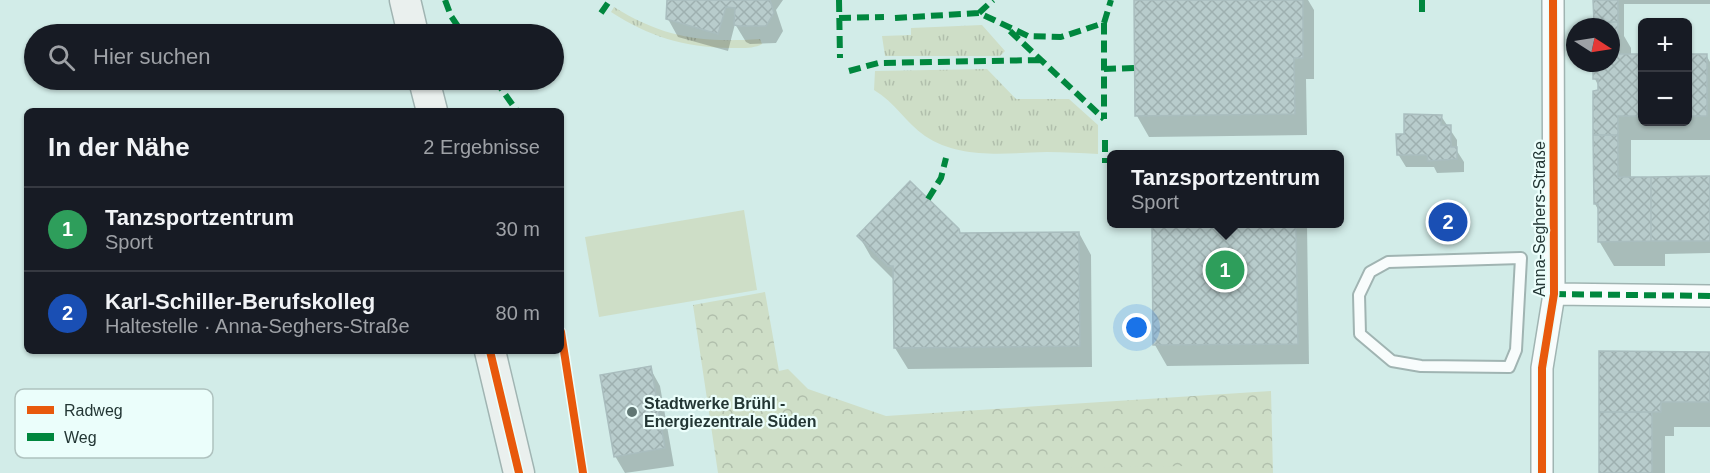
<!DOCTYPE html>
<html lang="de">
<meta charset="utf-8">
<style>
body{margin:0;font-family:Arial,sans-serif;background:#242831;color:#f1f3f6}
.controls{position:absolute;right:18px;top:18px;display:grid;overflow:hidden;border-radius:9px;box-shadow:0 2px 4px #0004}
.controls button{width:54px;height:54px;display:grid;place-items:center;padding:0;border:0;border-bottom:2px solid #363941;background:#171b24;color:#f1f3f6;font:30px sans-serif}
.compass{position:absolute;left:1566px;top:18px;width:54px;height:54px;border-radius:50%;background:#171b24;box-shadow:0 2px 4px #0004;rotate:102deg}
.you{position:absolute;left:1137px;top:328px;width:21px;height:21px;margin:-15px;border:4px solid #fff;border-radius:50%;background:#1a73e8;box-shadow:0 0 0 9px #1a73e833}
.badge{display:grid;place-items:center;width:39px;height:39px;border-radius:50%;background:#ea580c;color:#fff;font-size:20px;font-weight:700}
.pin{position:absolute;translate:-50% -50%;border:3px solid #fff;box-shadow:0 2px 6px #0006}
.popup{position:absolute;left:1107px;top:150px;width:237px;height:78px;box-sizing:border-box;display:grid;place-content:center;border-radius:9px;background:#171b24;filter:drop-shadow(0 2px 4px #0005);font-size:20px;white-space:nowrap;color:#9ea1a6}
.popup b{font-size:22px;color:#f1f3f6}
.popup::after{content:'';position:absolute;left:50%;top:100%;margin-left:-12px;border:12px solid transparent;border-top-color:#171b24}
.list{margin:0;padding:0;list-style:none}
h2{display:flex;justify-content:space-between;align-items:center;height:78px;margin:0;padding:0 24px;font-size:26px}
h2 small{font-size:20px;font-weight:400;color:#9ea1a6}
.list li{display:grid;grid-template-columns:39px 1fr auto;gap:18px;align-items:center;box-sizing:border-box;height:84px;padding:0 24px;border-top:2px solid #363941}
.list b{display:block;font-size:22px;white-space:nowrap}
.list p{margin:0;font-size:20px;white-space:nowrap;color:#9ea1a6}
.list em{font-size:20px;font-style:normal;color:#9ea1a6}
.icon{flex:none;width:33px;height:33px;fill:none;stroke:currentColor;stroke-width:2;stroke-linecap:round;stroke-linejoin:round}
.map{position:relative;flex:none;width:1710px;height:473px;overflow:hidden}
.search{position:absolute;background:#171b24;box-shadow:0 2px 4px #0004;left:24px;top:24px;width:540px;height:66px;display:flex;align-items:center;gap:15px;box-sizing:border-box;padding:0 21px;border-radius:33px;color:#9ea1a6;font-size:22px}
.panel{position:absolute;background:#171b24;box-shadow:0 2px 4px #0004;left:24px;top:108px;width:540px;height:246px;border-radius:9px}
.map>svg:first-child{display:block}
.grass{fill:url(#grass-tufts)}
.park{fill:url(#park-crowns)}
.pitch{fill:#cedec7}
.shadow{fill:#0003}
.building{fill:url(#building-cross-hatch);stroke:#a9bdbe;stroke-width:1.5}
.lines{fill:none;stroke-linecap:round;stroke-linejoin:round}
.lane-casing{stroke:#a0b4b2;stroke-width:14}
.street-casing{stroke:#a0b4b2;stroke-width:24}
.secondary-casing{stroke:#a0b4b2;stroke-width:33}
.lane{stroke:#f8fcfc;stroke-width:10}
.street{stroke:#f8fcfc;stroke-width:21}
.secondary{stroke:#eaf0ee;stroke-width:30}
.quiet{stroke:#00873e;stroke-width:6;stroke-dasharray:12 6;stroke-linecap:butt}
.cycleway-casing{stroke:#ebfefb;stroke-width:11}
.cycleway{stroke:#e8590c;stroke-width:8}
.poi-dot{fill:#607673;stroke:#ebfefb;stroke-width:2}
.labels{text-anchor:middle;stroke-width:4.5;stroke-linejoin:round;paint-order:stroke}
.street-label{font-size:16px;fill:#233634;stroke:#ebfefb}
.poi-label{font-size:16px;font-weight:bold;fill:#233634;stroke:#ebfefb;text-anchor:start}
.key{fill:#ebfefb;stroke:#afc2bf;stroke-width:1.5}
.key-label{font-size:16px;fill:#233634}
</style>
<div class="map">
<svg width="1710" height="473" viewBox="0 0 1710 473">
<defs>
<pattern id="grass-tufts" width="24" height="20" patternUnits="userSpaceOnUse" patternTransform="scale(1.5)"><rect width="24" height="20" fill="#cedec7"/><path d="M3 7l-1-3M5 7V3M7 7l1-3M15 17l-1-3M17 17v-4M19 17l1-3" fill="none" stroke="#b1bfac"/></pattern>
<pattern id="park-crowns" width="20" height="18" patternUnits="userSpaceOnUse" patternTransform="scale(1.5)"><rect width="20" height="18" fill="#cedec7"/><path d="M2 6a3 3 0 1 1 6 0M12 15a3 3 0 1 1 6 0" fill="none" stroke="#b1bfac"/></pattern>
<pattern id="building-cross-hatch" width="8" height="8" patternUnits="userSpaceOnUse" patternTransform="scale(1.5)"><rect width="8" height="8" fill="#b8cccc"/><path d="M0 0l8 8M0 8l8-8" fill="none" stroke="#9eb0b0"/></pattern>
</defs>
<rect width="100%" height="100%" fill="#d2ece8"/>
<path class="grass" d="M 614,7 C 664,38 702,43 760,39 L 762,44 C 754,49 740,48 730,48 C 683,47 650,37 611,12 Z
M 982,25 L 1005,51 L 1000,56 L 885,56 L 882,36 L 911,35 L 911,28 Z
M 987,69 L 1016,99 L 1069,99 L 1098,125 L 1098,154 C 1081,153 1064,152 1047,152 C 1007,153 961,160 925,136 C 906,123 895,102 874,90 L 875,71 Z"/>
<path class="park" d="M 765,292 L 779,371 L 788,369 L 808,389 L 886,416 L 1271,391 L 1273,473 L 718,473 L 693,305 Z"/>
<path class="pitch" d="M 744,210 L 757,290 L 599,317 L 585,237 Z
M 1186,466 L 1186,473 L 1068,473 L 1068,468 Z"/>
<path class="shadow" d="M 668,0 L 783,0 L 776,10 L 783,31 L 776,43 L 750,44 L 746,42 L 735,24 L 728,51 L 678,37 L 668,19 Z
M 1135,0 L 1308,0 L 1314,10 L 1314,79 L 1306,79 L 1307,135 L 1149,137 L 1137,116 Z
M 1595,0 L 1710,0 L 1710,4 L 1624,4 L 1624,36 L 1631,48 L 1631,55 L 1642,55 L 1642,122 L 1688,122 L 1688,55 L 1706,55 L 1710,62 L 1710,140 L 1631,140 L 1631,178 L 1710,178 L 1710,253 L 1665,254 L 1665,266 L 1614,266 L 1599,241 L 1599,211 L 1595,204 L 1599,87 L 1595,79 L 1595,63 L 1611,63 L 1611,27 L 1595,27 Z
M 1441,116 L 1457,140 L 1457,151 L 1464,162 L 1464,172 L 1437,173 L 1434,167 L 1406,167 L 1398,154 L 1405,136 Z
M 1153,224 L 1307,224 L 1309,364 L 1167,366 L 1155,345 Z
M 1079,233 L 1091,255 L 1092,367 L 908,369 L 895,348 L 894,280 L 871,257 L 859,236 Z
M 1601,353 L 1710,353 L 1710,427 L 1674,427 L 1674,436 L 1665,436 L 1665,473 L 1601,473 Z
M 650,368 L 660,386 L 674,466 L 625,473 L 615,456 Z"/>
<path class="building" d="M 667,0 L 770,0 L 774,13 L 766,26 L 739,26 L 734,25 L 735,8 L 726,7 L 718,34 L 666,19 Z
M 1134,0 L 1303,0 L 1303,58 L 1294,58 L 1295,114 L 1135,116 Z
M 1593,0 L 1618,0 L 1618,22 L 1594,22 Z
M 1594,22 L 1618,22 L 1618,54 L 1642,54 L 1642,116 L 1618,116 L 1618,135 L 1593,135 L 1593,91 L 1598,90 L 1598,79 L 1593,79 L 1593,63 L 1611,63 L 1611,27 L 1593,27 Z
M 1688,54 L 1707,54 L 1707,116 L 1688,116 Z
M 1404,114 L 1442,115 L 1441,125 L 1451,125 L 1451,147 L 1457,147 L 1457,159 L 1428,161 L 1427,155 L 1397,155 L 1396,134 L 1404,134 Z
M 1593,135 L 1618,135 L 1618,177 L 1651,177 L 1651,241 L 1598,242 L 1598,204 L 1594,204 Z
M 1710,176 L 1710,241 L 1651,241 L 1651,177 Z
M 910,181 L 959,229 L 960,233 L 1079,232 L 1080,346 L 894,348 L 893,266 L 888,266 L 857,236 Z
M 1152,224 L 1296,224 L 1298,344 L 1153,345 Z
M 1599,351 L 1710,352 L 1710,402 L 1661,402 L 1661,412 L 1599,412 Z
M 651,366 L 665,448 L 614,457 L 600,375 Z
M 1599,412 L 1652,412 L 1652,473 L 1599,473 Z"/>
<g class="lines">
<g class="lane-casing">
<path id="lane" d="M 1521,258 L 1516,350 L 1509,367 L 1421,366 L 1392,361 L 1360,334 L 1359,295 L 1370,272 L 1388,262 Z"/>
</g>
<g class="street-casing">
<path id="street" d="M 1554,294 L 1710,296
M 1542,473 L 1542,368 L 1554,294 L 1553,0"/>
</g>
<g class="secondary-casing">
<path id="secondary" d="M 405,0 L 413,34
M 424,80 L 432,111
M 490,351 L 519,473"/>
</g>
<use href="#lane" class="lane"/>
<use href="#street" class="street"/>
<use href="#secondary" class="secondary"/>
<path class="quiet" d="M 445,0 L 451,16 L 463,34
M 839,0 L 840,58
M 1422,0 L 1422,18
M 601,13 L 610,0
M 979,13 L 993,0
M 839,18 L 884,17
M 895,18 L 979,13 L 1028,36 L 1061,37 L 1104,23 L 1104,119
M 1104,23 L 1111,0
M 1010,31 L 1104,119
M 1104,69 L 1134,68
M 849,71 L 878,63 L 1041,60
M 495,80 L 517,111
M 1105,140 L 1105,163
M 928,199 L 941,178 L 946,158
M 1554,294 L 1710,296"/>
<g class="cycleway-casing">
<path id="cycleway" d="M 561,332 L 583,473
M 490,351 L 519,473
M 1542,473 L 1542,368 L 1554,294 L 1553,0"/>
</g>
<use href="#cycleway" class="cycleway"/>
</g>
<circle class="poi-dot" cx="632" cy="412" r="6"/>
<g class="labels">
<g class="street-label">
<text transform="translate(1539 219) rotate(-90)" y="6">Anna-Seghers-Straße</text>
</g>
<g class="poi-label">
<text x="644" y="409">Stadtwerke Brühl -<tspan x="644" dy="18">Energiezentrale Süden</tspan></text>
</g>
</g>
<rect x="15" y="389" width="198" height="69" rx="9" class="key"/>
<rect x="27" y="406" width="27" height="8" fill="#e8590c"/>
<rect x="27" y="433" width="27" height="8" fill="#00873e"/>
<g class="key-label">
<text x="64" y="416">Radweg</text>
<text x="64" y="443">Weg</text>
</g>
</svg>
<div class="controls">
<button>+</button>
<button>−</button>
</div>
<svg class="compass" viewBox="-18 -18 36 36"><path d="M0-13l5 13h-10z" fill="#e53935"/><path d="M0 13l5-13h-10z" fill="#9ea1a6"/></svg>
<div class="you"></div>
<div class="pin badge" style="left:1225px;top:270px;background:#2e9e5b">1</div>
<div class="popup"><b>Tanzsportzentrum</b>Sport</div>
<div class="pin badge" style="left:1448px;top:222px;background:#1a4fb4">2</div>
<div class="search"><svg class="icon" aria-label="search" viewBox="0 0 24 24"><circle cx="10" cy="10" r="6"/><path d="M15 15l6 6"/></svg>Hier suchen</div>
<section class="panel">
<h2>In der Nähe<small>2 Ergebnisse</small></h2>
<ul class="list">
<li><span class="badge" style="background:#2e9e5b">1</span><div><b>Tanzsportzentrum</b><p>Sport</p></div><em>30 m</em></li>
<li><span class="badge" style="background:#1a4fb4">2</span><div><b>Karl-Schiller-Berufskolleg</b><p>Haltestelle · Anna-Seghers-Straße</p></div><em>80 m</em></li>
</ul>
</section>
</div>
